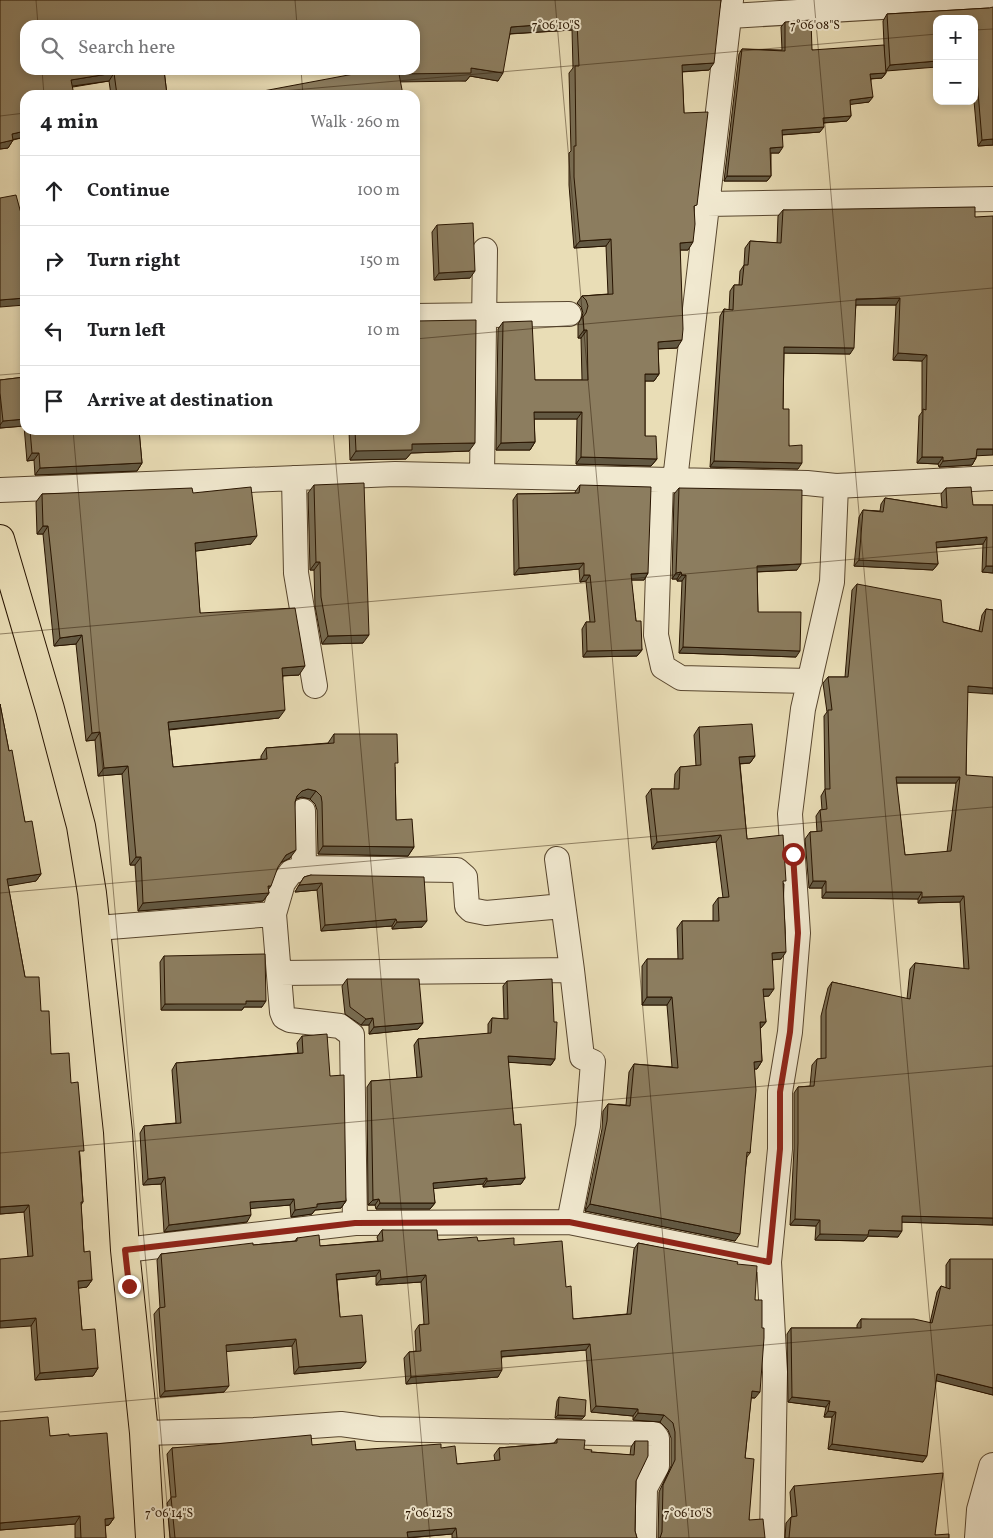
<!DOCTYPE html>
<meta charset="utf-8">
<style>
body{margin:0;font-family:Vollkorn,serif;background:#f6f6f6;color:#202124}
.controls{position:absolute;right:15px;top:15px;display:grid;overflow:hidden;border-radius:10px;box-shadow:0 2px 8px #0003}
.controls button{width:45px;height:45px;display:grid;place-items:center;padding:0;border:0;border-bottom:1px solid #e0e0e0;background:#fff;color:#202124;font:25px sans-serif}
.stop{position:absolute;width:15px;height:15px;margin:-11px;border:4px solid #8f2418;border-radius:50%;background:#fff}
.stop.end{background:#8f2418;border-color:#fff;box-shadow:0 1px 5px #0008}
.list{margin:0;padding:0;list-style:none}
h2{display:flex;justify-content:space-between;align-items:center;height:65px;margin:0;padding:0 20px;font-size:21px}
h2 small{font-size:16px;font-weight:400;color:#757577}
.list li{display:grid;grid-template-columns:32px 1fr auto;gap:15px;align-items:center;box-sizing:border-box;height:70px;padding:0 20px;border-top:1px solid #e0e0e0}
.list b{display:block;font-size:19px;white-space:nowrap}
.list em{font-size:16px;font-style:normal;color:#757577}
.icon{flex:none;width:28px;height:28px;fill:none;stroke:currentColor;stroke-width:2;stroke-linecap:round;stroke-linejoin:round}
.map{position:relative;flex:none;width:993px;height:1538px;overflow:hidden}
.search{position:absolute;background:#fff;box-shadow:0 2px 8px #0003;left:20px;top:20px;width:400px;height:55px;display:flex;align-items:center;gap:12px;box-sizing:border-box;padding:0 18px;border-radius:15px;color:#757577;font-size:19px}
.panel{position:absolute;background:#fff;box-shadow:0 2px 8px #0003;left:20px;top:90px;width:400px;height:345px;border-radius:15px}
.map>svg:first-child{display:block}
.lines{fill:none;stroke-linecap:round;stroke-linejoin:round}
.minor-casing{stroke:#58462e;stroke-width:26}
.tertiary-casing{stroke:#58462e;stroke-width:30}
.primary-casing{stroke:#281400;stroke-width:30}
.minor{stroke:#f1e9d0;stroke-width:24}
.tertiary{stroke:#f1e9d0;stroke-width:28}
.primary{stroke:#e9ddb6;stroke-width:28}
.wall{fill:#786c52;stroke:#281400;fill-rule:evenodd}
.shaded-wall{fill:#625842;stroke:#281400}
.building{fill:#8c7d5f;stroke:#281400;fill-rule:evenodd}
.route{stroke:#8f2418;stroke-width:6}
.ticks{fill:none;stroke:#281400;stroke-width:1;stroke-opacity:0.45}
.ticks-label{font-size:12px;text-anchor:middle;fill:#281400;stroke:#f1e9d0;stroke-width:4;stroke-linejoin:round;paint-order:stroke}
</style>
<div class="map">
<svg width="993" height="1538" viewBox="0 0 993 1538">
<rect width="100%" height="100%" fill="#e9ddb6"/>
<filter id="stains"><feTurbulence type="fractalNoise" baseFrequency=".004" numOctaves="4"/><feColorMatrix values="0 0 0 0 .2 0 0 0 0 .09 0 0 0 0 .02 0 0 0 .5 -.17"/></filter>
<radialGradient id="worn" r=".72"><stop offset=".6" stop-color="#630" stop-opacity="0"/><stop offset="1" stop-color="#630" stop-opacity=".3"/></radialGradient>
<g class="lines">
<g class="minor-casing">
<path id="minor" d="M 730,16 L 983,1
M 707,204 L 993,199
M 415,316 L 569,314
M 482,476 L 485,250
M 294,478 L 296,573 L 315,686
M 661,480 L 656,635 L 663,667 L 681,678 L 810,681
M 675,480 L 731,0
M 0,490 L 395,474 L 807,483 L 836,486 L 993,478
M 303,811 L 304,868
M 557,859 L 572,970
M 97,928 L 274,914
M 279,973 L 572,970 L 582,1057 L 593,1062 L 588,1126 L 569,1222
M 355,1223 L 352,1035 L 340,1026 L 290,1020 L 284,1017 L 282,1012 L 274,914 L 283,883 L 291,872 L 304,868 L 457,870 L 465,877 L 467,906 L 471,910 L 486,913 L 563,906
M 125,1250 L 355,1223 L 569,1222 L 769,1262
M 144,1433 L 254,1430 L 341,1424 L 378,1429 L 654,1434 L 657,1438 L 657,1466 L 645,1488 L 644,1538
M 772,1538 L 775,1372 L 769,1262 L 780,1149 L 780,1092 L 790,1032 L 798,933 L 790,814 L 803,709 L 832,582 L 836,486"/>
</g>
<g class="tertiary-casing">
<path id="tertiary" d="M 979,1538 L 981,1510 L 993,1467"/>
</g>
<g class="primary-casing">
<path id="primary" d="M 0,539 L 50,709 L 81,826 L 92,893 L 118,1132 L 125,1250 L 144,1433 L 150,1538"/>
</g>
<use href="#minor" class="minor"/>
<use href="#tertiary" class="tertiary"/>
<use href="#primary" class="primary"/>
</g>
<path class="wall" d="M 0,0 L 721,0 L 709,70 L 682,72 L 684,113 L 694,210 L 688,250 L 680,250 L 677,348 L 658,349 L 659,374 L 654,381 L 645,381 L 645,436 L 657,459 L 651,466 L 576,464 L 577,419 L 534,419 L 535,442 L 530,450 L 496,450 L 498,329 L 503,322 L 535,380 L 582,380 L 581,338 L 578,338 L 578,324 L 581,319 L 583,313 L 581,307 L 577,303 L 582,296 L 608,294 L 606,246 L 574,248 L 569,185 L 569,153 L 571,151 L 569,73 L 573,68 L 572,30 L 510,34 L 498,81 L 470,76 L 466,81 L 353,74 L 352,70 L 415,70 L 415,25 L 25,25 L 164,70 L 167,95 L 111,95 L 109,81 L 25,95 L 25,137 L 13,140 L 8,148 L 0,149 Z
M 989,8 L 993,145 L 978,146 L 974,101 L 974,19 L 886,71 L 886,73 L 882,78 L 871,79 L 869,102 L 850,104 L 851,116 L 847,121 L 824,123 L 820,132 L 782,135 L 779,153 L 771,153 L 771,176 L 767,181 L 724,181 L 739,54 L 742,49 L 782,50 L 781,27 L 785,22 L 812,50 L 885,68 L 883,21 L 887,14 Z
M 783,210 L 975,217 L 976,456 L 976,458 L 972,465 L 939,467 L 938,464 L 917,463 L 919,416 L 922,412 L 922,361 L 893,360 L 896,305 L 856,305 L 850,354 L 784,353 L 783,409 L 789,446 L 798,469 L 710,467 L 720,316 L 724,309 L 729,310 L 730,291 L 734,285 L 739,285 L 740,271 L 744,265 L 745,248 L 750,241 L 777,243 L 778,216 Z
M 437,225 L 470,278 L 434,280 L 432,232 Z
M 25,377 L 25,430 L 139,430 L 142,463 L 137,471 L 35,475 L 34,460 L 27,461 L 24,426 L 0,428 L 0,380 Z
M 349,430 L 415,430 L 469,451 L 411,453 L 406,459 L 350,460 Z
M 314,485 L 363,643 L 322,644 L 315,606 L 314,570 L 310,570 L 308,493 Z
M 580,485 L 648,573 L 644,580 L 631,580 L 636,621 L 642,650 L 637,656 L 583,657 L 582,629 L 586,622 L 590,622 L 586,581 L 580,582 L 579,569 L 514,575 L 513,500 L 517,494 L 575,493 L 575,492 Z
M 679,488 L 797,570 L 757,572 L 758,612 L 796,657 L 679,653 L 682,581 L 677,581 L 677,579 L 672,579 L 674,494 Z
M 946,488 L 973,505 L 993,505 L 993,573 L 982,572 L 983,544 L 936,548 L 938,564 L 933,570 L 854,566 L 859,517 L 863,510 L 880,511 L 881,504 L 885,498 L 942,507 L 941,494 Z
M 193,493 L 251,544 L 195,551 L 200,613 L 299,675 L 283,676 L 279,718 L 169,730 L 173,767 L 261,759 L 261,756 L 266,748 L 328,743 L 334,734 L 395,767 L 396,820 L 414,847 L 408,856 L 318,854 L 317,810 L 315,804 L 310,799 L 302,797 L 296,799 L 295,802 L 290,858 L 280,863 L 277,867 L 268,890 L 269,893 L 263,901 L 138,911 L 135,865 L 130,865 L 122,774 L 98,776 L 95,740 L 86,741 L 76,644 L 54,646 L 43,534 L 37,534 L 36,502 L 42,494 Z
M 857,584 L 943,622 L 979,631 L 982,615 L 986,609 L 993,610 L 967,692 L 966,775 L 993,1225 L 902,1222 L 898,1237 L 868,1236 L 864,1241 L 815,1240 L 816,1226 L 790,1225 L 794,1149 L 794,1093 L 798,1087 L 810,1086 L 812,1065 L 817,1059 L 821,1059 L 821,1016 L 828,988 L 832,982 L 907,999 L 910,969 L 915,963 L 964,969 L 960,902 L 918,903 L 918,899 L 822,898 L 822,888 L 809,888 L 805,839 L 810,832 L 817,832 L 816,816 L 820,810 L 822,810 L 821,796 L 825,789 L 824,716 L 827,712 L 823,683 L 828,677 L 845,677 L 852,590 ZM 896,783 L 956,783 L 947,852 L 905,855 Z
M 0,704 L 9,751 L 25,822 L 41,874 L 36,881 L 8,885 L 25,977 L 41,1011 L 51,1054 L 71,1083 L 80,1156 L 83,1202 L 81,1205 L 84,1252 L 92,1280 L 87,1287 L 78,1288 L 82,1330 L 98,1368 L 93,1376 L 35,1380 L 31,1326 L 28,1257 L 24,1212 L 0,1214 Z
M 699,727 L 755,756 L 750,763 L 740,764 L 747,839 L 784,884 L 781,959 L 772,960 L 769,996 L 763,996 L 766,1022 L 760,1029 L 762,1061 L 757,1069 L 754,1069 L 750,1153 L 747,1157 L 735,1241 L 585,1211 L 602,1129 L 603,1111 L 608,1104 L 626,1105 L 629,1072 L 634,1064 L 672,1067 L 667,1005 L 642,1005 L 642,966 L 647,959 L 678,959 L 677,928 L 682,921 L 713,921 L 713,905 L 718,898 L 723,898 L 716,842 L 652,849 L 646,796 L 651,789 L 674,789 L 675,774 L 680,767 L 696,766 L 694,735 Z
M 311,875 L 422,927 L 392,929 L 392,926 L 321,931 L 317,890 L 295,892 L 304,877 Z
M 164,956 L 262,1007 L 244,1007 L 242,1010 L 161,1010 L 160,962 Z
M 347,979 L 423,1023 L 418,1029 L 369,1034 L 369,1025 L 361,1025 L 345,1014 L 342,986 Z
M 507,981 L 555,1059 L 551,1065 L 508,1062 L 514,1125 L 525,1178 L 521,1184 L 483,1187 L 483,1184 L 433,1188 L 435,1203 L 430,1209 L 376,1209 L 375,1205 L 368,1205 L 367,1087 L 371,1081 L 417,1078 L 414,1045 L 418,1039 L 488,1034 L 488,1024 L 492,1018 L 504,1019 L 503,986 Z
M 302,1036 L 330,1076 L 346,1201 L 341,1208 L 315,1210 L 312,1214 L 291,1217 L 290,1205 L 251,1208 L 247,1222 L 164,1232 L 161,1184 L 143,1185 L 140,1133 L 144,1126 L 176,1123 L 172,1070 L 176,1063 L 298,1053 L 297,1043 Z
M 382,1230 L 438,1240 L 478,1241 L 514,1245 L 566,1287 L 573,1319 L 627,1314 L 634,1249 L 638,1243 L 737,1264 L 755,1300 L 755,1398 L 751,1398 L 745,1458 L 749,1520 L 765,1538 L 658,1538 L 659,1492 L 671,1466 L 671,1438 L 668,1430 L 660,1422 L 633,1420 L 633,1416 L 591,1412 L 586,1350 L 502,1357 L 498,1377 L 406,1384 L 404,1358 L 409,1352 L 416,1351 L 415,1331 L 419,1325 L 424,1324 L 421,1282 L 376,1285 L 376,1276 L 337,1280 L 340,1317 L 366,1362 L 361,1368 L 294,1374 L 292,1346 L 226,1351 L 224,1392 L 160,1397 L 154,1314 L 159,1308 L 160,1308 L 157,1260 L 161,1254 L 295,1241 L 297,1238 L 320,1246 L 378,1241 L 377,1237 Z
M 950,1259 L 993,1395 L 936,1380 L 923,1462 L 828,1449 L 832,1417 L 824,1417 L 826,1407 L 788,1402 L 787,1334 L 791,1328 L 857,1328 L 857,1325 L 861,1319 L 930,1323 L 937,1292 L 941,1286 L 946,1288 L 946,1265 Z
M 559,1397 L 585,1416 L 582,1419 L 555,1418 L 557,1401 Z
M 0,1421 L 50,1436 L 69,1436 L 114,1518 L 109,1525 L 105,1526 L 106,1538 L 75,1538 L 75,1524 L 0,1530 Z
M 557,1439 L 591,1452 L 630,1455 L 631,1447 L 635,1441 L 636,1481 L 635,1531 L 637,1538 L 452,1538 L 452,1534 L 408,1538 L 170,1538 L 167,1503 L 171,1498 L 167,1454 L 172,1448 L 312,1445 L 356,1450 L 441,1448 L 457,1464 L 495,1461 L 494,1455 L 499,1448 L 554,1443 Z
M 794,1486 L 935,1535 L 949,1538 L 785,1538 L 786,1523 L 791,1517 L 792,1517 L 790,1492 Z"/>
<path class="shaded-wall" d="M 577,22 L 572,30 L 506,34 L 511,27 Z
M 937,61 L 937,67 L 886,71 L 890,65 Z
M 714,63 L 709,70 L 677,72 L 682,65 Z
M 471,68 L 503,73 L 498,81 L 470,76 L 466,81 L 394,82 L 399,74 Z
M 114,73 L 109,81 L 66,87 L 71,80 Z
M 886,73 L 882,78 L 866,79 L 870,74 Z
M 873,97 L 869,102 L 846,105 L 850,100 Z
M 851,116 L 847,121 L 820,123 L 823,118 Z
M 824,127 L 820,132 L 778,135 L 782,130 Z
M 25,131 L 25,137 L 6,141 L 12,134 Z
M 993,139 L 993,145 L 978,146 L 982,140 Z
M 13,140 L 8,148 L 0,149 L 0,143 Z
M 783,147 L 779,153 L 767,153 L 770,148 Z
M 727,176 L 771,176 L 767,181 L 724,181 Z
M 611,239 L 606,246 L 574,248 L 580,241 Z
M 693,242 L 688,250 L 675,250 L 680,243 Z
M 475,271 L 470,278 L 434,280 L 439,273 Z
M 25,298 L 25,305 L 0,307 L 0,300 Z
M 900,298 L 896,305 L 852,305 L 856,299 Z
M 584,330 L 587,330 L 581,338 L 578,338 Z
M 682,340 L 677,348 L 653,349 L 658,342 Z
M 784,347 L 854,348 L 850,354 L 779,353 Z
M 898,353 L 927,355 L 922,361 L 893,360 Z
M 645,374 L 659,374 L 654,381 L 640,381 Z
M 534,412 L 582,412 L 577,419 L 529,419 Z
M 25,419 L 25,425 L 24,426 L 0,428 L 0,425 L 3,421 Z
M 535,442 L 530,450 L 496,450 L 501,443 Z
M 475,443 L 469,451 L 411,453 L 406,459 L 350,460 L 356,451 L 412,444 Z
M 977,449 L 993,449 L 993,455 L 972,456 Z
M 32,453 L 39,453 L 34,460 L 27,461 Z
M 581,457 L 657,459 L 651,466 L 576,464 Z
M 922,457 L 943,457 L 938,464 L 917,463 Z
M 976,458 L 972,465 L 939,467 L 943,461 Z
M 714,461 L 802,463 L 798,469 L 710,467 Z
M 142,463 L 137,471 L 35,475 L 40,468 Z
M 43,526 L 48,526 L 43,534 L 37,534 Z
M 257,536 L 251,544 L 189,552 L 195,543 Z
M 987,537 L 983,544 L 931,548 L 936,542 Z
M 859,560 L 938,564 L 933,570 L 854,566 Z
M 316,562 L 320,562 L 314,570 L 310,570 Z
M 584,563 L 579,569 L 514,575 L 519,568 Z
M 801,564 L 797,570 L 752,572 L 757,566 Z
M 986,566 L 993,566 L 993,573 L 982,572 Z
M 681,572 L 677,579 L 672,579 L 676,573 Z
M 648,573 L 644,580 L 626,580 L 631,574 Z
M 584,575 L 590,575 L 586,581 L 580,582 Z
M 682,575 L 686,575 L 682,581 L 677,581 Z
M 82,635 L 76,644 L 54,646 L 60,638 Z
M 369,635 L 363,643 L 322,644 L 328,636 Z
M 683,647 L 800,651 L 796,657 L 679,653 Z
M 642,650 L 637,656 L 583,657 L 587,651 Z
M 305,666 L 299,675 L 277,676 L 282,668 Z
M 968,686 L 993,688 L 993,694 L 963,692 Z
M 285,710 L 279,718 L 162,730 L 168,722 Z
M 100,732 L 95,740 L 86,741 L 92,733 Z
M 755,756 L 750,763 L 734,764 L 739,757 Z
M 128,766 L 122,774 L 98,776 L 104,768 Z
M 896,777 L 960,777 L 956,783 L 891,783 Z
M 308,789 L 316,791 L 310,799 L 302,797 L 296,799 L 297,796 L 302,791 Z
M 721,835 L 716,842 L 652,849 L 657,842 Z
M 323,846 L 414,847 L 408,856 L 318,854 Z
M 296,850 L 290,858 L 280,863 L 286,855 Z
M 136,857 L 141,857 L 135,865 L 130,865 Z
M 41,874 L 36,881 L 2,887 L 7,879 Z
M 813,881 L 826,881 L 822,888 L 809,888 Z
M 322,883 L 317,890 L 295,892 L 299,885 Z
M 268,886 L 271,886 L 266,893 L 269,893 L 263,901 L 138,911 L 143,903 Z
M 826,892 L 922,892 L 918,899 L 822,898 Z
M 964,896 L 960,902 L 918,903 L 922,897 Z
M 396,919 L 392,926 L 321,931 L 325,925 Z
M 427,921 L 422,927 L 392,929 L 397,922 Z
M 786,952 L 781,959 L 767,960 L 772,953 Z
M 763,989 L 774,989 L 769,996 L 758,997 Z
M 647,997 L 672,997 L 667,1005 L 642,1005 Z
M 246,1001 L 266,1001 L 262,1007 L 244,1007 L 242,1010 L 161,1010 L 165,1004 Z
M 373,1018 L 369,1025 L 361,1025 L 366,1019 Z
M 760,1022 L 766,1022 L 760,1029 Z
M 423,1023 L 418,1029 L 369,1034 L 374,1027 Z
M 508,1056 L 555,1059 L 551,1065 L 504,1062 Z
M 762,1061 L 757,1069 L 749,1069 L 754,1062 Z
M 165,1177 L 161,1184 L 143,1185 L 148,1179 Z
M 487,1178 L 483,1184 L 429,1189 L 433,1183 Z
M 525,1178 L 521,1184 L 483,1187 L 487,1181 Z
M 294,1199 L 290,1205 L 246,1209 L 250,1202 Z
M 379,1199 L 375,1205 L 368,1205 L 373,1200 Z
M 346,1201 L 341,1208 L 315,1210 L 312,1214 L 291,1217 L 295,1210 L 317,1204 Z
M 380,1203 L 435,1203 L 430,1209 L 376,1209 Z
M 590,1204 L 740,1234 L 735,1241 L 585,1211 Z
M 29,1205 L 24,1212 L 0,1214 L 0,1207 Z
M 251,1215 L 247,1222 L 164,1232 L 169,1225 Z
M 902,1216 L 993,1218 L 993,1225 L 898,1222 Z
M 795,1219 L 820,1220 L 816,1226 L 790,1225 Z
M 869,1230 L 902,1231 L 898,1237 L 868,1236 L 864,1241 L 815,1240 L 820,1234 Z
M 380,1270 L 376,1276 L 332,1280 L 336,1274 Z
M 426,1275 L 421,1282 L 376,1285 L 381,1279 Z
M 92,1280 L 87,1287 L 73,1289 L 78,1281 Z
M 36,1318 L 31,1326 L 0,1328 L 0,1321 Z
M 296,1339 L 292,1346 L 221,1352 L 226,1345 Z
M 590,1344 L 586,1350 L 497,1357 L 501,1351 Z
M 366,1362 L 361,1368 L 294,1374 L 299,1367 Z
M 98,1368 L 93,1376 L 35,1380 L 40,1373 Z
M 502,1370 L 498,1377 L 406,1384 L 411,1377 Z
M 937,1374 L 993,1388 L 993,1395 L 933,1380 Z
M 229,1386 L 224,1392 L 160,1397 L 165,1391 Z
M 752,1391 L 760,1392 L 755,1398 L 747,1397 Z
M 792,1397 L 830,1401 L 826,1407 L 788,1402 Z
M 596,1406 L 638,1409 L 633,1416 L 591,1412 Z
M 828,1411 L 836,1412 L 832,1417 L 824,1417 Z
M 638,1413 L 664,1415 L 660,1422 L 633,1420 Z
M 558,1415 L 585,1416 L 582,1419 L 555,1418 Z
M 832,1444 L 927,1456 L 923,1462 L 828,1449 Z
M 80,1516 L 75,1524 L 0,1530 L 0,1523 Z
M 114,1518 L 109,1525 L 100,1526 L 105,1519 Z
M 456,1528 L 452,1534 L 403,1538 L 407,1532 Z"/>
<path class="building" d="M 0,0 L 721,0 L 714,63 L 682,65 L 684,113 L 708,112 L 697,205 L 694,206 L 695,224 L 693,242 L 680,243 L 683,329 L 682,340 L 658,342 L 659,374 L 645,374 L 645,436 L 656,436 L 657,459 L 581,457 L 582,412 L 534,412 L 535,442 L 501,443 L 503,322 L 532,321 L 535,380 L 588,380 L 587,330 L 584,330 L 583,317 L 586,313 L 588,306 L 586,300 L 582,296 L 613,294 L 611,239 L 580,241 L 574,177 L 574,146 L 576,146 L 575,66 L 579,66 L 577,22 L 511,27 L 503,73 L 471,68 L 471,73 L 399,74 L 403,95 L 242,95 L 359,73 L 359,70 L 415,70 L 415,25 L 25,25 L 25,70 L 164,70 L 167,95 L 117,95 L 114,73 L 71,80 L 74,95 L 25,95 L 25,131 L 12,134 L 13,140 L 0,143 Z
M 993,7 L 993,139 L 982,140 L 976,68 L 974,68 L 974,19 L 937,19 L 937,61 L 890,65 L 887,14 L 989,8 Z
M 811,20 L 812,50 L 884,45 L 886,73 L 870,74 L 873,97 L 850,100 L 851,116 L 823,118 L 824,127 L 782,130 L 783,147 L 770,148 L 771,176 L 727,176 L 742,49 L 785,51 L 785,22 Z
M 415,154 L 418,171 L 415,172 Z
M 16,195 L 25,228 L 25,298 L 0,300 L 0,198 Z
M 975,207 L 975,217 L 993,216 L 993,449 L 977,449 L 976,458 L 969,459 L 943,461 L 943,457 L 922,457 L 923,409 L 926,410 L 927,355 L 898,353 L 900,298 L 856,299 L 854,348 L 784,347 L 783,409 L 789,409 L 789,446 L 802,445 L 802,463 L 714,461 L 724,309 L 733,310 L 734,285 L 742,285 L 744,265 L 748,265 L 750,241 L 781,243 L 783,210 Z
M 473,223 L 475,271 L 439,273 L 437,225 Z
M 476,320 L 475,443 L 412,444 L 412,450 L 356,451 L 355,430 L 415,430 L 415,321 Z
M 25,377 L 25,419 L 3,421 L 0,393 L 0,380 Z
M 30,430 L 139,430 L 142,463 L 40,468 L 39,453 L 32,453 Z
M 364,483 L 369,635 L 328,636 L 321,597 L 320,562 L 316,562 L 314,485 Z
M 580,485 L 651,487 L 648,573 L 631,574 L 636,621 L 641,621 L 642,650 L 587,651 L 586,622 L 595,622 L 590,575 L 584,575 L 584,563 L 519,568 L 517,494 L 579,493 Z
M 251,487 L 257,536 L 195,543 L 200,613 L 295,608 L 305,666 L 282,668 L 285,710 L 168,722 L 173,767 L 267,759 L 266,748 L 334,743 L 334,734 L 397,734 L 398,763 L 395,763 L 396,820 L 412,819 L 414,847 L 323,846 L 322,802 L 321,796 L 316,791 L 308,789 L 302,791 L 297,796 L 295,802 L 296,850 L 286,855 L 278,867 L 271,886 L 268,886 L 269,893 L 143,903 L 141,857 L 136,857 L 128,766 L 104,768 L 100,732 L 92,733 L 82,635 L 60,638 L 48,526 L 43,526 L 42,494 L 192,488 L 193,493 Z
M 971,487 L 973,505 L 993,505 L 993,566 L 986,566 L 987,537 L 936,542 L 938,564 L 859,560 L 863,510 L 883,512 L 885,498 L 947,508 L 946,488 Z
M 679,488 L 802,490 L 801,564 L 757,566 L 758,612 L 801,612 L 800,651 L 683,647 L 686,575 L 682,575 L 681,572 L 676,573 Z
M 857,584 L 941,600 L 943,622 L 982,632 L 986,609 L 993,610 L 993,688 L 968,686 L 966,775 L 993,777 L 993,1218 L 902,1216 L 902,1231 L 869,1230 L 868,1235 L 820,1234 L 820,1220 L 795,1219 L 798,1143 L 798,1087 L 814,1086 L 817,1059 L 826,1058 L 826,1010 L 832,982 L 910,999 L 915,963 L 969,969 L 964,896 L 922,897 L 922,892 L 826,892 L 826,881 L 813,881 L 810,832 L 822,831 L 820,810 L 827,809 L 825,789 L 830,789 L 828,710 L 832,710 L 828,677 L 848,677 ZM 896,777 L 960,777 L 951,851 L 905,855 Z
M 0,704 L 9,751 L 12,750 L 25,822 L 32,821 L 41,874 L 7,879 L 25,977 L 39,977 L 41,1011 L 49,1011 L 51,1054 L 69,1053 L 71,1083 L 78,1082 L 84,1151 L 79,1151 L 83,1202 L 81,1202 L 84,1252 L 90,1251 L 92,1280 L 78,1281 L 82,1330 L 95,1329 L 98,1368 L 40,1373 L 36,1318 L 0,1321 L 0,1259 L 33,1256 L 29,1205 L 0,1207 Z
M 752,724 L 755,756 L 739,757 L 747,839 L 783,835 L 786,881 L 783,881 L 786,952 L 772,953 L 774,989 L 763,989 L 766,1022 L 760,1022 L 762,1061 L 754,1062 L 756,1090 L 750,1153 L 747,1152 L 740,1234 L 590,1204 L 607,1121 L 608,1104 L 630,1106 L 634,1064 L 678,1068 L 672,997 L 647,997 L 647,959 L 683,959 L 682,921 L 719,921 L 718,898 L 729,897 L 721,835 L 657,842 L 651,789 L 679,789 L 680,767 L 701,765 L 699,727 Z
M 311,875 L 424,877 L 427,921 L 397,922 L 396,919 L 325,925 L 322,883 L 299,885 L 304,877 Z
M 265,954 L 266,1001 L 246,1001 L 246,1004 L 165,1004 L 164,956 Z
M 347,979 L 419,979 L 423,1023 L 374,1027 L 373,1018 L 366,1019 L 350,1007 Z
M 552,979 L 554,1022 L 557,1022 L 555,1059 L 508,1056 L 514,1125 L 521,1124 L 525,1178 L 487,1181 L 487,1178 L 433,1183 L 435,1203 L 380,1203 L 379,1199 L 373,1200 L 371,1081 L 422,1077 L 418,1039 L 491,1033 L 492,1018 L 508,1019 L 507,981 Z
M 327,1034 L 330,1076 L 344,1075 L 346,1201 L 317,1204 L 317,1207 L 295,1210 L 294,1199 L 250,1202 L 251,1215 L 169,1225 L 165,1177 L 148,1179 L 144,1126 L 181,1123 L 176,1063 L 303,1053 L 302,1036 Z
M 382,1230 L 437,1230 L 438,1240 L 477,1237 L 478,1241 L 514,1238 L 514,1245 L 562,1241 L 566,1287 L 571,1286 L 573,1319 L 631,1314 L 638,1243 L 738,1262 L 737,1264 L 757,1266 L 755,1300 L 762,1300 L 762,1328 L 764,1328 L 764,1338 L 760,1392 L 752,1391 L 745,1458 L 754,1459 L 749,1520 L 763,1519 L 765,1538 L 660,1538 L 662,1532 L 663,1485 L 675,1460 L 675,1432 L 673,1423 L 664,1415 L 638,1413 L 638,1409 L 596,1406 L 590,1344 L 501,1351 L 502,1370 L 411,1377 L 409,1352 L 421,1351 L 419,1325 L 429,1324 L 426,1275 L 381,1279 L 380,1270 L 336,1274 L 340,1317 L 362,1315 L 366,1362 L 299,1367 L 296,1339 L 226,1345 L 229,1386 L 165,1391 L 159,1308 L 165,1307 L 161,1254 L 253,1243 L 253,1245 L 297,1241 L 297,1238 L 319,1235 L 320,1246 L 383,1241 Z
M 950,1259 L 993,1259 L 993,1388 L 937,1374 L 927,1456 L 832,1444 L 836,1412 L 828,1411 L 830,1401 L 792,1397 L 791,1328 L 861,1328 L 861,1319 L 914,1319 L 932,1323 L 941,1286 L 950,1289 Z
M 559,1397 L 586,1400 L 585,1416 L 558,1415 Z
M 48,1417 L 50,1436 L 69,1434 L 69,1436 L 107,1433 L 114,1518 L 105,1519 L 106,1538 L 81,1538 L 80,1516 L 0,1523 L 0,1421 Z
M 311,1435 L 312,1445 L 355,1441 L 356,1450 L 441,1444 L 441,1448 L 455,1446 L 457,1464 L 500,1460 L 499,1448 L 557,1443 L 557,1439 L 585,1440 L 584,1449 L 592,1450 L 591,1452 L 634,1455 L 635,1441 L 648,1441 L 648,1456 L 636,1481 L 635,1531 L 637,1538 L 457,1538 L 456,1528 L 407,1532 L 408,1538 L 175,1538 L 171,1497 L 176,1497 L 172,1448 Z
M 943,1473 L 935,1535 L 949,1534 L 949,1538 L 789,1538 L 791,1517 L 797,1516 L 794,1486 Z"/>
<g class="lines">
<path class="route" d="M 129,1286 L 125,1250 L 355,1223 L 569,1222 L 769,1262 L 780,1149 L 780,1092 L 790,1032 L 798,933 L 793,854"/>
</g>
<path class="ticks" d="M 36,0 L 38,25M 295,0 L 297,25M 555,0 L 689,1538M 814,0 L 949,1538M 974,30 L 993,29M 42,70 L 44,95M 301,70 L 303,95M 236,95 L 937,34M 0,116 L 25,113M 415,339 L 993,288M 0,375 L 25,373M 73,430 L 170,1538M 333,430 L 430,1538M 0,634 L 993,547M 0,893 L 993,807M 0,1153 L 993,1066M 0,1412 L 993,1325"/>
<g class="ticks-label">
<text x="556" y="29">7°06'10"S</text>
<text x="815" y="29">7°06'08"S</text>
<text x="169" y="1517">7°06'14"S</text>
<text x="429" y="1517">7°06'12"S</text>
<text x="688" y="1517">7°06'10"S</text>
</g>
<rect width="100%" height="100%" filter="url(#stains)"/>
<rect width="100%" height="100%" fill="url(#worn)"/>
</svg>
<div class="controls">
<button>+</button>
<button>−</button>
</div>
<div class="stop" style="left:793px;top:854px"></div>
<div class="stop end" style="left:129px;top:1286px"></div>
<div class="search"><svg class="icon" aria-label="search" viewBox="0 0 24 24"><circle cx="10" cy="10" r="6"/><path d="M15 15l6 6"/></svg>Search here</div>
<section class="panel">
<h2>4 min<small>Walk · 260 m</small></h2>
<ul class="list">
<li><svg class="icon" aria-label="ahead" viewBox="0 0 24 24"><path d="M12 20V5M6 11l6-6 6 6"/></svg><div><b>Continue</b></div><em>100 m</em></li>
<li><svg class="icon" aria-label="right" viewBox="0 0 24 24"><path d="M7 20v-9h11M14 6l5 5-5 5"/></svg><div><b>Turn right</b></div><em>150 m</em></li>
<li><svg class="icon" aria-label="left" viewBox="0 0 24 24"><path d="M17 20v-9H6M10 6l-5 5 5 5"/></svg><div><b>Turn left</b></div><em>10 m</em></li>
<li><svg class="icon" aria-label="arrive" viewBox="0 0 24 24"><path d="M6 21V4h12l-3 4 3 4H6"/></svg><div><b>Arrive at destination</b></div></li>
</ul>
</section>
</div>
